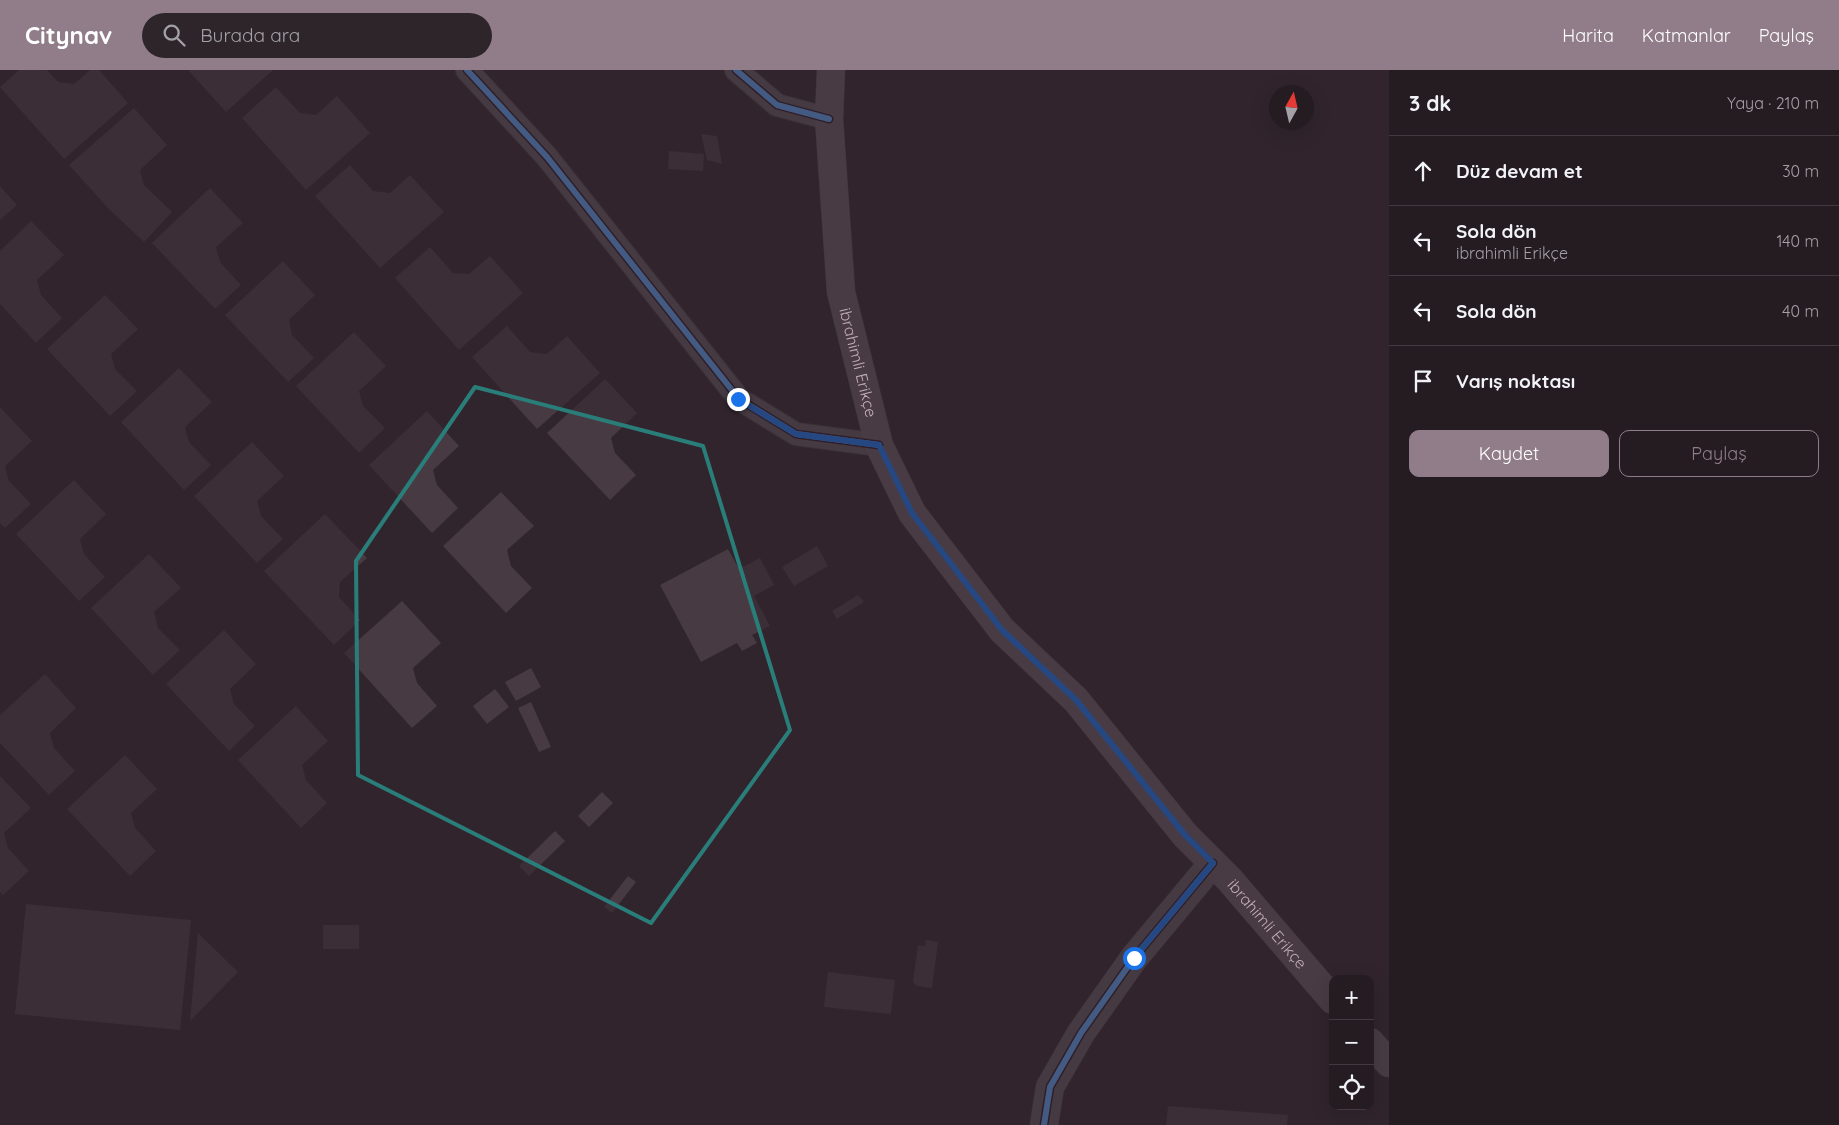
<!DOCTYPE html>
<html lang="tr">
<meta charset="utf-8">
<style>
body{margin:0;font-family:Quicksand,sans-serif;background:#2d252a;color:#f1f3f6}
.controls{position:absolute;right:15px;bottom:15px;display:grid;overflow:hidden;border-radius:10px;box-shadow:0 5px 20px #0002}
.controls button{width:45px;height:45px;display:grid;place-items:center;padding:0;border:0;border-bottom:1px solid #423a40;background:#251c22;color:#f1f3f6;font:25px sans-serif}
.compass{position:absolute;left:1269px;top:15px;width:45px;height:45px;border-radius:50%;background:#251c22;box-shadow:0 5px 20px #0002;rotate:8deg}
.stop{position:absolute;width:15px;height:15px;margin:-11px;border:4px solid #1a73e8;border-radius:50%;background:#fff}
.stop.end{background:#1a73e8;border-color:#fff;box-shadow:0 1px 5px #0008}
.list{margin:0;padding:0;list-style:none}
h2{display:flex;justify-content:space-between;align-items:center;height:65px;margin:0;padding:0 20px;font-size:21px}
h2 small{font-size:16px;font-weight:400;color:#a3a1a5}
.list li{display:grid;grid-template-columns:32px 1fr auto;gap:15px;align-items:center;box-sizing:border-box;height:70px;padding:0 20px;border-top:1px solid #423a40}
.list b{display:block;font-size:19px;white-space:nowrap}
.list p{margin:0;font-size:16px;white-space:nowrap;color:#a3a1a5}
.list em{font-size:16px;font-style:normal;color:#a3a1a5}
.actions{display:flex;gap:10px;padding:15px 20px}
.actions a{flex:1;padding:11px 0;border:1px solid #917d89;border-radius:10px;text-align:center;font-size:18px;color:#917d89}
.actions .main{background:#917d89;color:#fff}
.icon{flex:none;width:28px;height:28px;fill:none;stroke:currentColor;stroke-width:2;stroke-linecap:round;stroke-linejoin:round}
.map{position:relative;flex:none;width:1389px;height:1055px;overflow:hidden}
header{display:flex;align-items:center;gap:30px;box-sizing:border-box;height:70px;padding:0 25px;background:#917d89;color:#fff}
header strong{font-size:24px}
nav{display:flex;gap:28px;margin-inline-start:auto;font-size:18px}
.search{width:350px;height:45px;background:#2d252a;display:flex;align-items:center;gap:12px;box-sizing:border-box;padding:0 18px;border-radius:28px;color:#a3a1a5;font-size:19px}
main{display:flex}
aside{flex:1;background:#251c22}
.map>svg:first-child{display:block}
.building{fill:#473a42}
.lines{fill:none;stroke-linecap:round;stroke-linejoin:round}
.minor-casing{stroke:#4a4147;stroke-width:24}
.tertiary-casing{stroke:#4a4147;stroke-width:29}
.secondary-casing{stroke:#4e424a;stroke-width:29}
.minor{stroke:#60545b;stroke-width:22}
.tertiary{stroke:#60545b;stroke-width:28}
.secondary{stroke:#655760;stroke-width:28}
.cycleway-casing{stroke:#2c1824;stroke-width:9}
.cycleway{stroke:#5a9eea;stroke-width:6}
.route{stroke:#1a73e8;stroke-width:6}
.marked{fill:none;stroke:#2a7e7a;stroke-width:4;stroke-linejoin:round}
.labels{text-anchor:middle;stroke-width:5;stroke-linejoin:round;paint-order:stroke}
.street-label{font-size:16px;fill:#c4acbb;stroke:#2c1824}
</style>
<header>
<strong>Citynav</strong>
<div class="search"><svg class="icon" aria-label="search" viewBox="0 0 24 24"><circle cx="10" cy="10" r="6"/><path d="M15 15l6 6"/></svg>Burada ara</div>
<nav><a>Harita</a><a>Katmanlar</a><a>Paylaş</a></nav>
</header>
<main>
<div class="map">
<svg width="1389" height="1055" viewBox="0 0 1389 1055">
<rect width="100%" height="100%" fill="#31252d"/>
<path class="building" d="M 19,0 L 47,0 L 58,12 L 74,14 L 90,0 L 99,0 L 128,33 L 64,89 L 0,17 Z
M 188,0 L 273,0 L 226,42 Z
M 276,17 L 300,43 L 316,45 L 337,26 L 370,63 L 306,120 L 242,48 Z
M 134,38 L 167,75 L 140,100 L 144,115 L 172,142 L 144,172 L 108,138 L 69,95 Z
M 701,64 L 717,66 L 722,94 L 707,90 Z
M 669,81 L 704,84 L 703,101 L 668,99 Z
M 350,95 L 373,121 L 390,123 L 410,105 L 444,142 L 380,198 L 315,126 Z
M 0,116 L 17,135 L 0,150 Z
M 210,118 L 243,153 L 216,177 L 220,192 L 241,215 L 215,239 L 152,173 Z
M 31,151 L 64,185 L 37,210 L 41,225 L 62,248 L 36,273 L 0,234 L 0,181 Z
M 430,177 L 453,203 L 469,204 L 490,186 L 523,223 L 459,280 L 395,208 Z
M 283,191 L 315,225 L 289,250 L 292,265 L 314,288 L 288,312 L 225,245 Z
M 105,225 L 138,259 L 111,284 L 115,299 L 137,321 L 110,346 L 47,279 Z
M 507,256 L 530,282 L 547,284 L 567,266 L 600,303 L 537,359 L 472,287 Z
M 354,262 L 386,296 L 359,321 L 363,336 L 385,358 L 359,383 L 296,316 Z
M 179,298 L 212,332 L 185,357 L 189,372 L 211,395 L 184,420 L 121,352 Z
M 605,309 L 637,343 L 611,368 L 615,383 L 636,405 L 610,430 L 547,363 Z
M 0,337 L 32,371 L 5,396 L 9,411 L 31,434 L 5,458 L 0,453 Z
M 427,341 L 459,376 L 433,400 L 437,415 L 458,438 L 432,463 L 369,395 Z
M 252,372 L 284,406 L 257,431 L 261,446 L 283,469 L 257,493 L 194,426 Z
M 74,410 L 106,444 L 80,469 L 84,484 L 105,507 L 79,531 L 16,464 Z
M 501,422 L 534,456 L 507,480 L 511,496 L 532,518 L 506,543 L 443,476 Z
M 325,444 L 367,488 L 340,512 L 339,527 L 360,550 L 334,575 L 264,501 Z
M 817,476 L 828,496 L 794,516 L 782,497 Z
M 728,479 L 739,499 L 760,488 L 774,515 L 754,526 L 770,556 L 752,565 L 757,573 L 742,581 L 737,573 L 701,592 L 660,515 Z
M 149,484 L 181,518 L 154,542 L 158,558 L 180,580 L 153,605 L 91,538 Z
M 858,525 L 864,532 L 837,549 L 832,541 Z
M 402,531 L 441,573 L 413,598 L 417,613 L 437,636 L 412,658 L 344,583 Z
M 224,560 L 256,594 L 230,619 L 234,634 L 255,656 L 229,681 L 166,614 Z
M 531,598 L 541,617 L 516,631 L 505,612 Z
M 45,604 L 76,638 L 50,663 L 54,678 L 75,701 L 49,725 L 0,673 L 0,645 Z
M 495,619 L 509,637 L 487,654 L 473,636 Z
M 531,632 L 551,677 L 539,682 L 518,638 Z
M 296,636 L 328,671 L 302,695 L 306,710 L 327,733 L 301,758 L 238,690 Z
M 125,685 L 157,719 L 131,743 L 135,758 L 156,781 L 130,806 L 67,739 Z
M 0,706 L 31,738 L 4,763 L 8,778 L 29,801 L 3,825 L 0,822 Z
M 602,722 L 613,733 L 589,757 L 578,746 Z
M 555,761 L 565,771 L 529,806 L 519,796 Z
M 628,806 L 636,812 L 612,843 L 604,837 Z
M 26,834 L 191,850 L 180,960 L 15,944 Z
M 323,855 L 359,855 L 359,879 L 323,879 Z
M 198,863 L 238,902 L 190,951 Z
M 926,870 L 938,872 L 932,918 L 917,916 L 913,912 L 918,875 L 925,876 Z
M 828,902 L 895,910 L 891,944 L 824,937 Z
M 1168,1036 L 1288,1045 L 1287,1055 L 1166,1055 Z"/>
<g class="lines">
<g class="minor-casing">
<path id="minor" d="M 467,0 L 547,87 L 739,329 L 796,364 L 879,375
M 736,0 L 777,35 L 829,49"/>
</g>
<g class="tertiary-casing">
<path id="tertiary" d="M 1044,1055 L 1050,1017 L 1081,963 L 1134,888 L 1213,793"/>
</g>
<g class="secondary-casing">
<g id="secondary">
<path id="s1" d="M 831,0 L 829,49 L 841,222 L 879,375 L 912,443 L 1002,560 L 1076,630 L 1185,765 L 1229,809 L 1333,930"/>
<path d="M 1370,972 L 1389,993"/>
</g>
</g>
<use href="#minor" class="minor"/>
<use href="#tertiary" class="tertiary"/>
<use href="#secondary" class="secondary"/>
<g class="cycleway-casing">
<path id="cycleway" d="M 467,0 L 547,87 L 739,329 L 796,364 L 879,375
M 736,0 L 777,35 L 829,49
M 1044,1055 L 1050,1017 L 1081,963 L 1134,888 L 1213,793"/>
</g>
<use href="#cycleway" class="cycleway"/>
</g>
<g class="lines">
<path class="route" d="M 738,329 L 796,364 L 879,375 L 912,443 L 1002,560 L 1076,630 L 1185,765 L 1213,793 L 1134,888"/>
</g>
<path d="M0 0H1389V1055H0ZM 475,317 L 703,376 L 790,660 L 651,853 L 358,705 L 356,491 Z" fill="#31252d" fill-opacity=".55" fill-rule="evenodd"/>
<path class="marked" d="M 475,317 L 703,376 L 790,660 L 651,853 L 358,705 L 356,491 Z"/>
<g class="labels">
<g class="street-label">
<text dy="6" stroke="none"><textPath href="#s1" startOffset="295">ibrahimli Erikçe</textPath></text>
<text dy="6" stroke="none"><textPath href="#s1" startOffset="1000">ibrahimli Erikçe</textPath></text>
</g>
</g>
</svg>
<div class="controls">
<button>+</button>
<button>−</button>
<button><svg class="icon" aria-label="locate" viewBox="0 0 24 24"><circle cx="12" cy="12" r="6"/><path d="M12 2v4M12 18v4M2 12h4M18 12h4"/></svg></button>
</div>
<svg class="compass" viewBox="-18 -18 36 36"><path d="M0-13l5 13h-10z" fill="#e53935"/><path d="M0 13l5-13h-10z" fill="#a3a1a5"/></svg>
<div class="stop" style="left:1134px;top:888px"></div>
<div class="stop end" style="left:738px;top:329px"></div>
</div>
<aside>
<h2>3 dk<small>Yaya · 210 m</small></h2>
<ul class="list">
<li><svg class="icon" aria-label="ahead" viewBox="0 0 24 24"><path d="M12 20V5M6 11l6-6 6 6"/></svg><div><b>Düz devam et</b></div><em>30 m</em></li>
<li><svg class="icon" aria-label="left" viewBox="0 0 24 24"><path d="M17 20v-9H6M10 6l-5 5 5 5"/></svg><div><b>Sola dön</b><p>ibrahimli Erikçe</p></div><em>140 m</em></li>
<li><svg class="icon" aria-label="left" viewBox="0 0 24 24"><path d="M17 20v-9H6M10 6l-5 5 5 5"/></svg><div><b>Sola dön</b></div><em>40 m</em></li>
<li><svg class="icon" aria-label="arrive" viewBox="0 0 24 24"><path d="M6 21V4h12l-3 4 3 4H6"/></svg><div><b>Varış noktası</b></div></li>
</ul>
<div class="actions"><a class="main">Kaydet</a><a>Paylaş</a></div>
</aside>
</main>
